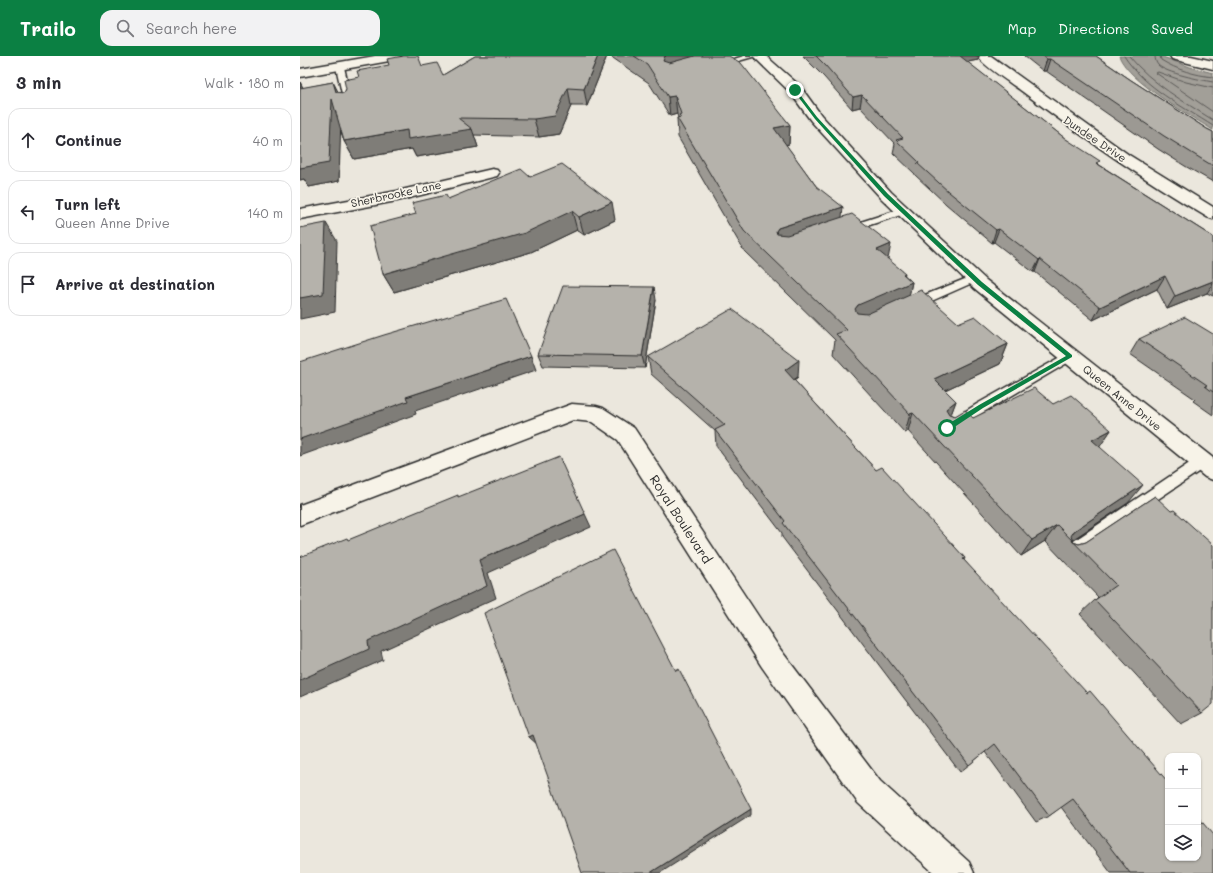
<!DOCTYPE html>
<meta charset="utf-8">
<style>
body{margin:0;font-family:Mali,sans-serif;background:#f2f2f3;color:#2b2b33}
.controls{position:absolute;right:12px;bottom:12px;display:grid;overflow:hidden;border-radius:8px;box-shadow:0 1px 3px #0004}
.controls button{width:36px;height:36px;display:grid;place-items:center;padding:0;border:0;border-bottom:1px solid #e1e1e2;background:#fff;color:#2b2b33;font:20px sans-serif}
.stop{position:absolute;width:12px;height:12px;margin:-9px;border:3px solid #0b8043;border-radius:50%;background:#fff}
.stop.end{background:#0b8043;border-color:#fff;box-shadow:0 1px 4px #0008}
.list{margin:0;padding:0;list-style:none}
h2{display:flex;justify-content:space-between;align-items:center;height:52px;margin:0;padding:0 16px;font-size:17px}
h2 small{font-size:13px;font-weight:400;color:#7c7c81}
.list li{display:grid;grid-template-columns:26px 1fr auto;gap:12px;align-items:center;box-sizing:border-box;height:64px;margin:0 8px 8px;padding:0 8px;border:1px solid #e1e1e2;border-radius:12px}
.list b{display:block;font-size:15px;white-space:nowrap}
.list p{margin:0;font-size:13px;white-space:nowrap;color:#7c7c81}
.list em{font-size:13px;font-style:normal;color:#7c7c81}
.icon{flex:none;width:22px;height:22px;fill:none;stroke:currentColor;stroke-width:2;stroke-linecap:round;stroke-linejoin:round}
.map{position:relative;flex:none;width:913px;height:817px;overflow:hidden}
header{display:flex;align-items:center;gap:24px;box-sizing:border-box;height:56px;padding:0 20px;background:#0b8043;color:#fff}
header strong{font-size:19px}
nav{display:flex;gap:22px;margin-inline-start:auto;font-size:14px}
.search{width:280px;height:36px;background:#f2f2f3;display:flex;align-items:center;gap:10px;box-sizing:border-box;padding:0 14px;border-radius:12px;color:#7c7c81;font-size:15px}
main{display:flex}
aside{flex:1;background:#fff}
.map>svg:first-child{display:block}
.water{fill:#a29f98;stroke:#72716c}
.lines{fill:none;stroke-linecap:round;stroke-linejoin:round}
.shore{stroke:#5b5957;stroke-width:1}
.service-casing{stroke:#2b2b2b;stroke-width:3}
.minor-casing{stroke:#2b2b2b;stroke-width:3}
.tertiary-casing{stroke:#2b2b2b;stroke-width:3}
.service{fill:#f7f3e8;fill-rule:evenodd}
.minor{fill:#f7f3e8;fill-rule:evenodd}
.tertiary{fill:#f7f3e8;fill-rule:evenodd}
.wall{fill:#9c9993;stroke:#2b2b2b}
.shaded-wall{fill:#7f7d78;stroke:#2b2b2b}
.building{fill:#b5b2ab;stroke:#2b2b2b}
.route{fill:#0b8043}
.labels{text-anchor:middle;stroke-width:3.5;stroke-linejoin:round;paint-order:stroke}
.far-street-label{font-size:11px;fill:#2b2b2b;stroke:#f7f3e8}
.street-label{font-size:13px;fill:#2b2b2b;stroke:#f7f3e8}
</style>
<header>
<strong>Trailo</strong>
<div class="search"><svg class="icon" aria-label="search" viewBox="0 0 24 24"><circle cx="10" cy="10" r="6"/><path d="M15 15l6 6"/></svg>Search here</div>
<nav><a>Map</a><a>Directions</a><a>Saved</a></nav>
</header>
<main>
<aside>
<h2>3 min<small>Walk · 180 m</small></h2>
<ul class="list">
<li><svg class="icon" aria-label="ahead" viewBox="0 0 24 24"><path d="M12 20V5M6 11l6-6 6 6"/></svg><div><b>Continue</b></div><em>40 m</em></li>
<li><svg class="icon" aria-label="left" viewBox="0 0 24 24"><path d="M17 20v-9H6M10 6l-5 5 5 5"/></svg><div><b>Turn left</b><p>Queen Anne Drive</p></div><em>140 m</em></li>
<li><svg class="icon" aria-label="arrive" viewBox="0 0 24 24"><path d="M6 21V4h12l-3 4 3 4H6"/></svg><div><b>Arrive at destination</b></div></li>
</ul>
</aside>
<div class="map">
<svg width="913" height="817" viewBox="0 0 913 817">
<rect width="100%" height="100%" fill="#ebe7dd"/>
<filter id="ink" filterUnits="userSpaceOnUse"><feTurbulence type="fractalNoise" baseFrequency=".025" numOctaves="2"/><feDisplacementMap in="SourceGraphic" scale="8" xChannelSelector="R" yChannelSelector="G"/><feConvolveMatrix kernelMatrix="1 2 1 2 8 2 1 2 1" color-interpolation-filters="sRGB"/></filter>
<g filter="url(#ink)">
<path class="water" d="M 819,0 L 860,0 L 890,11 L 913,17 L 913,74 C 888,58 830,27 819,0 Z"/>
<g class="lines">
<path class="shore" d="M 824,0 C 845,32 882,50 913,70
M 829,0 C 852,28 883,45 913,64
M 855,0 C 855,3 856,7 858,9 C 865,17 902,24 913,26
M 860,0 L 861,4 C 877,14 895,19 913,21
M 913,32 L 886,26 L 858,16 L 856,17 L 913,56"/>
<g class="service-casing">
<path id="service" d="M 444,0 L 456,0 L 421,10 L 417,8 Z
M 37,9 L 40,9 L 44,11 L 53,51 L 52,53 L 46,53 L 45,51 L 36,11 Z
M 604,152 L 607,153 L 609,155 L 607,157 L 551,175 L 548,176 L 543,173 L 545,171 Z
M 675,219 L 680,222 L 679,224 L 618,251 L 610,251 L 609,248 L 610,245 Z
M 770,296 L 774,297 L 776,300 L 774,303 L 658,371 L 654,373 L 650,371 L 648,368 L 650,365 L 677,348 Z
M 902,401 L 907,402 L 908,406 L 907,410 L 772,501 L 767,503 L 762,501 L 760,497 L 762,493 L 897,402 Z"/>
</g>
<g class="minor-casing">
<path id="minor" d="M 453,0 L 466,0 L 500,30 L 521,59 L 591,136 L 686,224 L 913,402 L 913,424 L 905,421 L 674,232 L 581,142 L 511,65 L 490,36 Z
M 677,0 L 691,0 L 829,99 L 913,151 L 913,163 L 907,161 C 843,123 782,81 723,36 C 712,28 684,10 677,0 Z
M 870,0 L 891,0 L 913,5 L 913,13 L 872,3 Z
M 192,113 L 197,114 L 199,117 L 197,120 L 97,145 L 0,163 L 0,153 L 97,135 Z
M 272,348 L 296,350 L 303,352 L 334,372 L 480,593 L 580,725 L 669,806 L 674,817 L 634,817 L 558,747 L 462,611 L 318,384 L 292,366 L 273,364 L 0,469 L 0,449 Z"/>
</g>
<g class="tertiary-casing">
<path id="tertiary" d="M 75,0 L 101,0 L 99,3 L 95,4 L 0,21 L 0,13 Z"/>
</g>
<use href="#service" class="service"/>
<use href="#minor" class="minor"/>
<use href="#tertiary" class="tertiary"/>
</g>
<path class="wall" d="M 175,0 L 307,0 L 287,50 L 271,50 L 259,78 L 239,81 L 174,79 L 178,91 L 116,101 L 112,93 L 54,103 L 44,85 L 40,72 L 39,125 L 9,131 L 4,123 L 0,124 L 0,26 L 3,32 L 33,26 L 38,37 L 44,37 L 46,33 L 122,10 L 143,19 Z
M 310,0 L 429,0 L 490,69 L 489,88 L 486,89 L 516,130 L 542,161 L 612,226 L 609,239 L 658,267 L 708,288 L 700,308 L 645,334 L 656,345 L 651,358 L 655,360 L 673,362 L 753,348 L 811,374 L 799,391 L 828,447 L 773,484 L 773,486 L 779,488 L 786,486 L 855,440 L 902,657 L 881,668 L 780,558 L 795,544 L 798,541 L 745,485 L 721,500 L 608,375 L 605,377 L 533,298 L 535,284 L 444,195 L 378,81 L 377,62 L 378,62 L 377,58 L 370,60 L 349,27 Z
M 503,0 L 679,0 L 678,4 L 667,6 L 798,108 L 913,181 L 913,240 L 907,237 L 867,253 L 857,233 L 793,264 L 735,216 L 733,216 L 694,186 L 692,187 L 646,148 L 615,119 L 615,118 L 593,97 L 595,88 L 560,51 L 552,53 L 524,21 Z
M 724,0 L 796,0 L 831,24 L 907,73 L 913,76 L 913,126 L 885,110 L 858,93 L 746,15 L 743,15 Z
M 230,121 L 315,164 L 284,179 L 277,174 L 231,196 L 94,236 L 83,218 L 116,158 L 148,143 Z
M 356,244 L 345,312 L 243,310 L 238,298 Z
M 913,278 L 913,359 L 893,345 L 895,343 L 830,298 L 839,283 Z
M 348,301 L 498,321 L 494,324 L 576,414 L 665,502 L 664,504 L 913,817 L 811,817 L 761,751 L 749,760 L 736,766 L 685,696 L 660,716 L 482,481 L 482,477 L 416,390 L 415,375 L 351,318 Z"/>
<path class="shaded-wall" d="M 298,0 L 307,0 L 287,50 L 284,33 Z
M 365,0 L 411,0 L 367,19 L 363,5 Z
M 655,0 L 679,0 L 678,4 L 653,9 Z
M 747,3 L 750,3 L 746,15 L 743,15 Z
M 0,26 L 5,36 L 0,36 Z
M 33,26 L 42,43 L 36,36 Z
M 268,32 L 271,50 L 259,78 L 239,81 L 234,63 Z
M 562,39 L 560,51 L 552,53 L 553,41 Z
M 375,40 L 377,58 L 370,60 L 368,41 Z
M 32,43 L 41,61 L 39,125 L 9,131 L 4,123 L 0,124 L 0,108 Z
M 490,69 L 489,88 L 473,91 L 474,72 Z
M 172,73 L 178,91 L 116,101 L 112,93 L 54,103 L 44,85 L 107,74 Z
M 312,146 L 315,164 L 284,179 L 279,161 Z
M 543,151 L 541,171 L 478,192 L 476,175 L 478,172 Z
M 272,155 L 277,174 L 231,196 L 94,236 L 83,218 Z
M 26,167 L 37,185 L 35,256 L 0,263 L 0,242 Z
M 699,173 L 694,186 L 692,187 L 696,174 Z
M 591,188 L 587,208 L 577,194 Z
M 740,203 L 735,216 L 733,216 L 739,204 Z
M 605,217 L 602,230 L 612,226 L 608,246 L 552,272 L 555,253 L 558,249 Z
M 865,220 L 857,233 L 793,264 L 800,251 Z
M 913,225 L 913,228 L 907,237 L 867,253 L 875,240 Z
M 354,231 L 356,244 L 345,312 L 342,300 Z
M 708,288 L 700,308 L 628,342 L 634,323 Z
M 231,300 L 236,314 L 115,355 L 116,358 L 0,400 L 0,383 L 106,341 Z
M 499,304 L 498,321 L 484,330 L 485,314 Z
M 656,345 L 649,364 L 646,353 Z
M 613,357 L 608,375 L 605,377 L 610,358 Z
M 811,374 L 799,392 L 792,384 Z
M 843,429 L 828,447 L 772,484 L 769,481 L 774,475 Z
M 285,458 L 291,471 L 188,517 L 196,542 L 81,595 L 83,604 L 0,641 L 0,624 L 68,585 L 179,504 Z
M 757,469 L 745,485 L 721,500 L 732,484 Z
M 233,679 L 239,690 L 229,681 Z
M 451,753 L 451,759 L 360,817 L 350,817 Z"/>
<path class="building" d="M 104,0 L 118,0 L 122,10 L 137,7 L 143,19 L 175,0 L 298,0 L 284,33 L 268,32 L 255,60 L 234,63 L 158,62 L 172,73 L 108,83 L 107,74 L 44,85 L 32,43 L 29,107 L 0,112 L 0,32 L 33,26 L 36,36 L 44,37 L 46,33 L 44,24 L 59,21 L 57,15 L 89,9 L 87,3 Z
M 334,0 L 366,0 L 365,0 L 363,5 L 369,7 L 395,0 L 429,0 L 441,7 L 490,69 L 474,72 L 516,130 L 543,151 L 478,172 L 476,175 L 477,178 L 487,179 L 552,158 L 591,188 L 577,194 L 605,217 L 603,218 L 612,226 L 558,249 L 555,253 L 557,257 L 567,258 L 621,234 L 658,267 L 675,260 L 708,288 L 634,323 L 656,345 L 646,353 L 649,358 L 655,360 L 665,354 L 673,362 L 734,332 L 753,348 L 771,339 L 811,374 L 792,384 L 843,429 L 774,475 L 771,480 L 773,486 L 779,488 L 786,486 L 855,440 L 871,455 L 874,454 L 913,489 L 913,648 L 902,657 L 795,544 L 816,529 L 757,469 L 732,484 L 613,357 L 610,358 L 536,278 L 547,274 L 444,175 L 377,62 L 381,61 L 379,59 L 381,58 L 375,40 L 368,41 L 347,8 Z
M 516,0 L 660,0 L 766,83 L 800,105 L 796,107 L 913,181 L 913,225 L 875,240 L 865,220 L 800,251 L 740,203 L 739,204 L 699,173 L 696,174 L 649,136 L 617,107 L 619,106 L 596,84 L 603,82 L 562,39 L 553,41 L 525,9 Z
M 743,0 L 796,0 L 831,24 L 907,73 L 913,76 L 913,110 L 864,80 L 750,3 L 747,3 Z
M 262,108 L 312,146 L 279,161 L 272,155 L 225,177 L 83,218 L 70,170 L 116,158 L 112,147 L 146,139 L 148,143 L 221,113 L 230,121 Z
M 26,167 L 23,238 L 0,242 L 0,172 Z
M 263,230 L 354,231 L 342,300 L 238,298 Z
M 206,243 L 231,300 L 106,341 L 108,345 L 0,383 L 0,306 L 84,279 Z
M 432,253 L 499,304 L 485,314 L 576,414 L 582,411 L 665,502 L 663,503 L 787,637 L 790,635 L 868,726 L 868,802 L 898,802 L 898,761 L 913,779 L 913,817 L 830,817 L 773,743 L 749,760 L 695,688 L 669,709 L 483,467 L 485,465 L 415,374 L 425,369 L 348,301 Z
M 885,261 L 913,278 L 913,336 L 905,330 L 907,329 L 839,283 Z
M 259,401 L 285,458 L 179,504 L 187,530 L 68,585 L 69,593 L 0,624 L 0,501 L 47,482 L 48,484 L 158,439 L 158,441 Z
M 313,494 L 376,615 L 379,613 L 451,753 L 350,817 L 282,817 L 233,679 L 229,681 L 184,557 Z"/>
</g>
<path class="route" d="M 495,32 L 517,61 L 588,138 L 682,226 L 772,299 L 772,301 L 683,352 L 650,374 L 645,374 L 645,370 L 679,349 L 766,300 L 678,229 L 584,140 L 515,63 L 493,34 Z"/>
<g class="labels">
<g class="far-street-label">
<text transform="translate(795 83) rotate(34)" y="4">Dundee Drive</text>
<text transform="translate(96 138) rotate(-12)" y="4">Sherbrooke Lane</text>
<text transform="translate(822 342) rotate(39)" y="4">Queen Anne Drive</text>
</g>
<g class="street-label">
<text transform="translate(381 463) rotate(57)" y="5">Royal Boulevard</text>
</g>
</g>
</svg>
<div class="controls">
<button>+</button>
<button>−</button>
<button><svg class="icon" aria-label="layers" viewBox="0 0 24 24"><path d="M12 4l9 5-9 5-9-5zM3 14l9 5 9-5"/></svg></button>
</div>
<div class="stop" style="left:647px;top:372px"></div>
<div class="stop end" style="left:495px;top:34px"></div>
</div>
</main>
